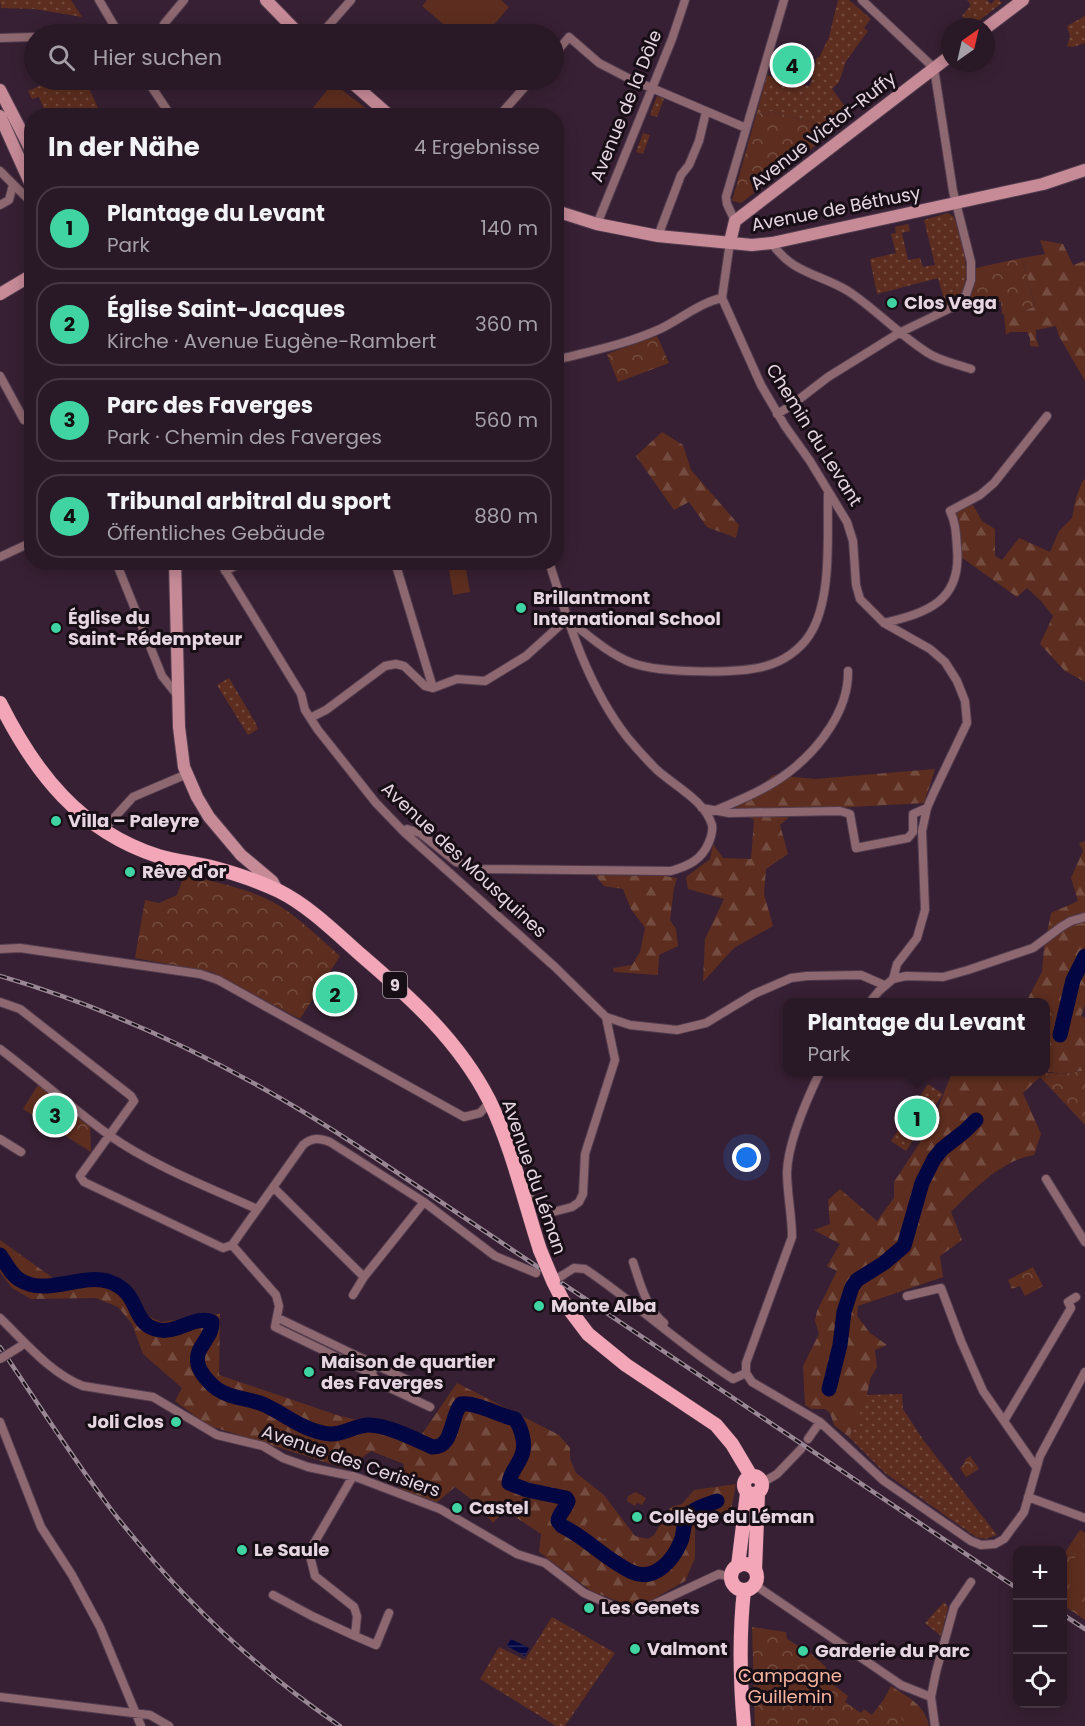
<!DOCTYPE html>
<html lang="de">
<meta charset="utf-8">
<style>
body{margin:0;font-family:Poppins,sans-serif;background:#352532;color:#f1f3f6}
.controls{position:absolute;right:18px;bottom:18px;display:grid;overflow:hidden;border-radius:12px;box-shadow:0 3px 15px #0003}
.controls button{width:54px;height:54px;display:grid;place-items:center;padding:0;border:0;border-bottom:2px solid #453743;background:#291826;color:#f1f3f6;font:30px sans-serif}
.compass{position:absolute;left:941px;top:18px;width:54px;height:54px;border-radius:50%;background:#291826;box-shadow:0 3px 15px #0003;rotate:34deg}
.you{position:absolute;left:747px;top:1158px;width:21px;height:21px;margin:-15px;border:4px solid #fff;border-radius:50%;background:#1a73e8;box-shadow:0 0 0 9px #1a73e833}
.badge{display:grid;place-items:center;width:39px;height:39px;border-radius:50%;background:#40d4a2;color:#111;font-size:20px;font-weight:700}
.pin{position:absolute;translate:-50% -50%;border:3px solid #fff;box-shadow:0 2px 6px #0006}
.popup{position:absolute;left:783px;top:998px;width:267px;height:78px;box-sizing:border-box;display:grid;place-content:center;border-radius:12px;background:#291826;filter:drop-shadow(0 2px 4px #0005);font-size:20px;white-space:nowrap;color:#a5a0a7}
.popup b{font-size:22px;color:#f1f3f6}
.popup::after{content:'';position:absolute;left:50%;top:100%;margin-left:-12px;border:12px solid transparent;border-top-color:#291826}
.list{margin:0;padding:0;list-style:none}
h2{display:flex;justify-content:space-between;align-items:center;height:78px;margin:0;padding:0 24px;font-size:26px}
h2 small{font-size:20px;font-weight:400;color:#a5a0a7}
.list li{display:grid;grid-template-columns:39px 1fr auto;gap:18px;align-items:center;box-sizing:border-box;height:84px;margin:0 12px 12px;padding:0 12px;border:2px solid #453743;border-radius:24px}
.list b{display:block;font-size:22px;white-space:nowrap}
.list p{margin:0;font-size:20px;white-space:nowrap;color:#a5a0a7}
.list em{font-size:20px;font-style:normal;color:#a5a0a7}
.icon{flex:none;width:33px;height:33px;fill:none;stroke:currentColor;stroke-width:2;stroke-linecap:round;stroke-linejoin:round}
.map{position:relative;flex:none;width:1085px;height:1726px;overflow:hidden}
.search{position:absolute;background:#291826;box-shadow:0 3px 15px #0003;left:24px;top:24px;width:540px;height:66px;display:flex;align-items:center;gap:15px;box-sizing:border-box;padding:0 21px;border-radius:33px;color:#a5a0a7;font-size:22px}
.panel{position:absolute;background:#291826;box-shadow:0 3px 15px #0003;left:24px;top:108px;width:540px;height:462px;border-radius:24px}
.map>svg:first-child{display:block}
.grass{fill:url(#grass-dots)}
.forest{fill:url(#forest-firs)}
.park{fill:url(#park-crowns)}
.pitch{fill:#5d2e1f}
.water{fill:url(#water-rules)}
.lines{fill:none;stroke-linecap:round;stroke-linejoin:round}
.river{stroke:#020642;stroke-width:15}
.street-casing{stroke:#533d4f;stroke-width:10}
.secondary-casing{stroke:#533d4f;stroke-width:14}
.primary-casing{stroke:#533d4f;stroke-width:15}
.street{stroke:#8e6870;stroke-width:8}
.secondary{stroke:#c78b98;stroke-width:12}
.primary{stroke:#f3a6b7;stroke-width:14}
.rail-casing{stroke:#9a8796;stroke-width:4.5}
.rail{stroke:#180e16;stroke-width:2;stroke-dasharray:7;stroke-linecap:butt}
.street-bridge-casing{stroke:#533d4f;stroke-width:10;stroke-linecap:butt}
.primary-bridge-casing{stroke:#533d4f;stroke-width:15;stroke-linecap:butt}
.street-bridge{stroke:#8e6870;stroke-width:8}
.primary-bridge{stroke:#f3a6b7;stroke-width:14}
.poi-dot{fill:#40d4a2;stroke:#180e16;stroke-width:2}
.labels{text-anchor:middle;stroke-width:6;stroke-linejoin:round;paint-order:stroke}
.shield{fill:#180e16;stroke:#a89aa5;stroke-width:1.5}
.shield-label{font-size:16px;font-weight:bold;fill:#e5d6e2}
.street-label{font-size:18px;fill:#e5d6e2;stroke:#180e16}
.poi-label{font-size:18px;font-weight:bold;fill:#e5d6e2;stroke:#180e16;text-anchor:start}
.park-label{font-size:18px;fill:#f8b6a0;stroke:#180e16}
</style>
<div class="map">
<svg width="1085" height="1726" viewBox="0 0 1085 1726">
<defs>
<pattern id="grass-dots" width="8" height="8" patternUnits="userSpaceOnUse" patternTransform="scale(1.5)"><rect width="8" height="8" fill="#5d2e1f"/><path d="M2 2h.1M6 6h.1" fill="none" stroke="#744c3f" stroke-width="1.8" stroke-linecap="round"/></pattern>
<pattern id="forest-firs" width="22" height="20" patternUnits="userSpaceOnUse" patternTransform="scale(1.5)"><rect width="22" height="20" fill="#5d2e1f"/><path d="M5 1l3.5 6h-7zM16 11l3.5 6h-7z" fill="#744c3f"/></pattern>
<pattern id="park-crowns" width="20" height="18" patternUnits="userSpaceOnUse" patternTransform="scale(1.5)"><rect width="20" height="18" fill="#5d2e1f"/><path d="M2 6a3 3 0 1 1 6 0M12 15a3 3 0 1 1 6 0" fill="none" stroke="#744c3f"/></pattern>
<pattern id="water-rules" width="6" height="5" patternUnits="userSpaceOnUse" patternTransform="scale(1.5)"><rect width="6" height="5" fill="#020642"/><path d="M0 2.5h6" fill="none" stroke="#272a5d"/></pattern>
</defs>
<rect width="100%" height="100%" fill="#372033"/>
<path class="grass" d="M 0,0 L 71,0 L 82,17 L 35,9 L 1,8 Z
M 838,0 L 849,0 L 871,19 L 864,28 L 868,31 L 846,61 L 839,82 L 832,89 L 852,116 L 837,129 L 770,111 L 769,115 L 757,112 L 767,75 C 775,77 778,82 785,84 C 794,86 801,84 810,86 L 817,57 L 819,58 L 829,37 Z
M 967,0 L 987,0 L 991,4 L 995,0 L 999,0 L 1002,3 L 972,26 L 962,16 L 971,5 Z
M 1085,16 L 1085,43 L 1073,47 L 1067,46 L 1070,36 L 1067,26 Z
M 53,80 L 85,80 L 100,112 L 92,115 L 42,115 L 44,109 L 39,97 L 32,99 L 28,91 Z
M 657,96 L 664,99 L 657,117 L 650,115 Z
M 643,133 L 650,135 L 643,154 L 636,152 Z
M 948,213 L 954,217 C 961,242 981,292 946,306 L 938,278 L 877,294 L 870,259 L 896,253 L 891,234 L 896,233 L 895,227 L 908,224 L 910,231 L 902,233 L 908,260 L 920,258 L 923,267 L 935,265 L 924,220 Z
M 229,678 L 255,722 L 258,729 L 248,735 L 217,685 Z
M 928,1084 L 943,1094 L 906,1151 L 891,1141 Z
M 902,1394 L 903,1409 L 924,1441 L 997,1535 L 985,1539 L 976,1537 L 885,1473 L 849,1437 L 867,1395 Z
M 944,1602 L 948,1607 L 941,1636 L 925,1623 Z
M 552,1617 L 615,1653 L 565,1726 L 556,1726 L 480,1679 L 499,1647 L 525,1660 Z"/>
<path class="forest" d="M 1040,240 L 1063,244 L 1073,265 L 1085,261 L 1085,381 L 1059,336 L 1056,326 L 1036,330 L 1036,338 L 1039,347 L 1030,346 L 1030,338 L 1027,332 L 1010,332 L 1006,335 L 1004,314 L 1017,314 L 1035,306 L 1022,258 L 1045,254 Z
M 662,432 L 683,445 L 691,470 L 739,525 L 736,538 L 707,527 L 689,502 L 674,510 L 636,456 Z
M 1085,479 L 1085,682 L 1065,671 L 1040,644 L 1053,616 L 1041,601 L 1027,588 L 1017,597 L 961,557 L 956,512 L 973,505 L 982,521 L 995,529 L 995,556 L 1002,560 L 1019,538 L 1050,552 L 1059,531 L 1072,518 L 1076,498 L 1082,482 Z
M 935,769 L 924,803 L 797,810 L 780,825 L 788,854 L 766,869 L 764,894 L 773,926 L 734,948 L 703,982 L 705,939 L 724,899 L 688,889 L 686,877 L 710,859 L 713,844 L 723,858 L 751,859 L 754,820 L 735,808 L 773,775 L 815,779 Z
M 1085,841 L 1085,1005 L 1081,1016 L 1085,1018 L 1085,1065 L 1082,1071 L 1061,1074 L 1046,1071 L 1046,1002 L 1026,1002 L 1042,972 L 1044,948 L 1051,913 L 1078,901 L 1071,878 L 1083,851 L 1079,843 Z
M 595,875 L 665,876 L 677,878 L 674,888 L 670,920 L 676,929 L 678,946 L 659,955 L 658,975 L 614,972 L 613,968 L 632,965 L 640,952 L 645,928 L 631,909 L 623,889 L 604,886 Z
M 968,1072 L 1043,1072 L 1040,1077 L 1023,1093 L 1041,1134 L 1034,1155 C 1002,1160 973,1190 951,1212 L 962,1240 L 940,1256 L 943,1277 L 858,1306 L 857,1316 L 870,1333 L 887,1345 L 875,1350 L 877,1367 L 870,1379 L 866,1400 L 849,1437 L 834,1425 L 830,1413 L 825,1409 L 811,1409 L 805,1405 L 803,1366 L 819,1334 L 815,1321 L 817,1311 L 837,1271 L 827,1266 L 840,1244 L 814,1230 L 830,1224 L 828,1200 L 840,1189 L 877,1221 L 894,1198 L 894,1182 L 932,1124 L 951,1075 Z
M 0,1240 L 53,1278 L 84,1277 L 120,1290 L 142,1313 L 161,1322 L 220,1314 L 219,1375 L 340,1416 L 422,1434 L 457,1383 L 559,1435 L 570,1448 L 570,1459 L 576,1473 L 604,1495 L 635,1536 L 648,1539 L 654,1535 L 671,1507 L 682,1504 L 694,1490 L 736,1484 L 731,1510 L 728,1512 L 695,1515 L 695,1558 L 685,1581 L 650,1601 L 628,1605 L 591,1591 L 539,1552 L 541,1534 L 505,1510 L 493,1523 L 476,1503 L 455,1487 L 436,1503 L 399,1488 L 404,1464 L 371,1451 L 347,1469 L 207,1425 L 175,1401 L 182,1388 L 143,1354 L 132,1324 L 118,1307 L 96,1298 L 31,1299 L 12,1288 L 0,1272 Z
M 891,1686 C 908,1697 925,1705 929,1726 L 904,1726 L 899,1712 L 884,1699 Z"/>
<path class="park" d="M 770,111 L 837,129 L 741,203 L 732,201 L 757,112 L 769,115 Z
M 1022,258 L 1035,306 L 1017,314 L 1002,314 L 1001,302 L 977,298 L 976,300 L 970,299 L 975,283 L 976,268 Z
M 657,336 L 669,363 L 618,382 L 607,354 Z
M 184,875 C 220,883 259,890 290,913 C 307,926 323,941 340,956 L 300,1019 L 212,972 L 135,958 L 145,900 L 159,903 L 177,895 Z
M 1085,1065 L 1085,1125 L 1040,1077 L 1043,1072 L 1061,1074 L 1082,1071 Z
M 38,1085 L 90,1125 L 91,1152 L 23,1109 Z
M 1033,1267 L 1043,1286 L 1025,1296 L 1020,1286 L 1012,1289 L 1008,1280 Z
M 970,1456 L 979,1469 L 966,1477 L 960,1468 L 964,1464 L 965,1460 Z
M 636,1492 L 646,1498 L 642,1505 L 637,1503 L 635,1506 L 627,1501 L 628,1496 Z
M 1080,1530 L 1085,1533 L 1085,1620 L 1063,1605 L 1062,1557 Z
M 752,1627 L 786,1632 L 787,1639 L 813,1655 L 826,1667 L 827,1673 L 824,1678 L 848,1696 L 845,1702 L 861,1713 L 864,1709 L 872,1715 L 884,1699 L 900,1712 L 904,1726 L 755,1726 Z"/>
<path class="pitch" d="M 427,0 L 501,0 L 509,7 L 486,34 L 455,34 L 422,6 Z
M 333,83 L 375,115 L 307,115 Z
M 448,563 L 465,563 L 470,592 L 453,595 Z
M 591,1516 L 593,1516 L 611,1531 L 611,1533 L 603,1540 L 585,1525 Z
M 1085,1543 L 1085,1595 L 1063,1580 L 1062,1577 Z"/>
<path class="water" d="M 511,1639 L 529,1648 L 525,1656 L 507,1646 Z"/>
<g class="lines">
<path class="river" d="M 1060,1035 L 1073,980 L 1085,956
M 0,1255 C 6,1263 11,1275 20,1280 C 47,1297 82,1272 110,1282 C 141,1293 131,1322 155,1329 C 176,1336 195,1314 212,1322 C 213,1339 194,1346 198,1364 C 200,1373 210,1384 217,1389 C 231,1399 250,1398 265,1405 C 284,1414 302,1429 323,1433 C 340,1437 351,1427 367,1425 C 385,1424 415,1439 432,1447 C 454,1448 450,1417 461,1404 C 476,1402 498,1415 515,1419 C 521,1427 525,1441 523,1451 C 521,1463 510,1471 509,1483 L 527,1490 L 566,1498 L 568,1501 C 566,1509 559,1513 558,1521 L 562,1526 C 587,1538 606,1560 632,1572 C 654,1582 673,1561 681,1541 C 685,1531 682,1519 692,1512 C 698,1506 710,1504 717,1501
M 829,1389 L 840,1345 L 844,1312 L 852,1287 L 857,1280 L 884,1263 L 904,1246 L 922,1183 L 934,1159 L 942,1149 L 965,1131 L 976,1120"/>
<g class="street-casing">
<path id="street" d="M 99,0 L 119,34
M 164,24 L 184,0
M 321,34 L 351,0
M 0,38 L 34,37
M 554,55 L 569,37 L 599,63 L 628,78 L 746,128
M 147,80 L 171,116
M 499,116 L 531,80
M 0,171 L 32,203
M 0,205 L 9,200 L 13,185
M 735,221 L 727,204 L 726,197 L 784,0
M 597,224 L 672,39 L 685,0
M 658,236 L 681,175 L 689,165 L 699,141 L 706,112
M 730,242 L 722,298 L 761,385 L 785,426 L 810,461 L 847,522 L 853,541 L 856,585 L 860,599 L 884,623 L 930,649 L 945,662 L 957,681 L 965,701 L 967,723 L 934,792 L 927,808 L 922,831 L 925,910 L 917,938 L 897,964 L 893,979
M 772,243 C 791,273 820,274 848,291 C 877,310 899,335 928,353 C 940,361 957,364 971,369
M 556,360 C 591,351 627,344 660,329 C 681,319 699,303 722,298
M 0,376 L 24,420
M 777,414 L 789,407 L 828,377 L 899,333 L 957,305 L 966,295 L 971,280 L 971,262 L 953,191 L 934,68 L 862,0
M 0,557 L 32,542
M 116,562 L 162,676 L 178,696
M 220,562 L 301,694 L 305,710 L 318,730 L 376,803 L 404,832 L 555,967 L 606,1017 L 630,1025 L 677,1030 L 706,1023 L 754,994 L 791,978 L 807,976 L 861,975 L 884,985
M 395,562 L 433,688
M 225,571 L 243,562
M 567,619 C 588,635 607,653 632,663 C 660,673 744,675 772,664 C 789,658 805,645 813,629 C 832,592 827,534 828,493
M 884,623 C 927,613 962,601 957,548 C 956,535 956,523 950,511 L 980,495 L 994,483 L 1047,416
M 310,718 L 326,710 L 385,666 L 396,664 L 404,666 L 425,686 L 433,688 L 457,679 L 485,681 L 526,656 L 567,619
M 702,808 L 729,813 L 840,811 L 850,814 L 856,848 L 908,838 L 913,832 L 913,814 L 927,808
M 714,811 C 740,800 767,789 789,772 C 819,749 849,710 848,671
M 103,830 L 133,797 L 187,774
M 404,832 L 407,829 L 420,833 L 456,862 L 479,869 L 671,871 C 688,866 702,860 709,842 C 711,837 713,830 712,825 C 705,801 675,786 657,770 C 647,760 636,748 627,737 C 587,685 569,624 549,562
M 0,949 L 20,948 L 200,974 L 218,980 L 464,1117 L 480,1113 L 490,1102
M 0,1002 L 20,1009 L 131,1096 L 134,1101 L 80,1176 L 84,1182 L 223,1248 L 232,1245
M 870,1002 L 879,991 L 893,979 L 906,976 L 943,977 L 968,970 L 1033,948 L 1061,927 L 1071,921 L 1085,917
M 0,1049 C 37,1077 72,1108 109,1135 C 151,1165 210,1188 257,1209
M 820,1072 C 807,1099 788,1141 787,1172 C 787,1194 792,1215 792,1237 L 746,1363 L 746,1373 L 752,1382 L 820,1422 L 884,1481 L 971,1541 L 981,1545 L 995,1544 L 1004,1539 L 1024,1512 L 1040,1456 L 1085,1372
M 0,1139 L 21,1152
M 1046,1179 L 1085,1242
M 273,1187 L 364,1277
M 523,1194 L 553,1212 L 572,1207 L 579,1202 L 583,1194 L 585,1154 L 615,1060 L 606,1017
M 232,1245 L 303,1145 C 312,1137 320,1138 330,1142 L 424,1202 L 495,1256 L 536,1273
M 232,1245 L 276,1295 L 279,1306 L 275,1327 L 372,1374 L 377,1382 L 430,1407
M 633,1262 C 640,1283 646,1308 664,1323
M 563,1275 L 574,1268 L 585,1269 C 636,1303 681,1346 733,1379 L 746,1373
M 353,1295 L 364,1277 L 424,1202
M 907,1296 L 941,1288 L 961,1341 L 983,1391 L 1036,1467
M 0,1318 C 25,1342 50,1373 83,1386 L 153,1397 L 217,1435 L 263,1446 L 283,1458 L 308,1467 L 356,1477 L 440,1509 L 517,1554 L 545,1563 L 584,1593 L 618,1608 L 630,1610 L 648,1607 L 719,1574 L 731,1577
M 278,1318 L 376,1365
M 374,1369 L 376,1365 L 412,1382
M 1004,1421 L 1071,1308 L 1068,1302 L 1076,1297
M 0,1422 L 41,1527 L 72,1575 L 100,1627 L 141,1726
M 808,1439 L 820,1422
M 353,1476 L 309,1552 L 315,1576 L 354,1607 L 357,1616 L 355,1636 L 376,1645 L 389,1613
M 762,1483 L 777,1474 L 801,1449
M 1028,1497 L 1085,1518
M 755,1585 L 901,1685 L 931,1697
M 273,1595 L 312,1616 L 355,1636
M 0,1697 L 150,1715 L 169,1726
M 935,1726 L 931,1697 L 936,1672 L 954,1607 L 971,1582"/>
</g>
<g class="secondary-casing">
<path id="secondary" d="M 266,0 L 299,34
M 986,28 L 1023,0
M 349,80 L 390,116
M 0,90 L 32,152
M 0,116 L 32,187
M 556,211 L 597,224 L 658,236 L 752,245 L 772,243 L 1043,184 L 1085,170
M 730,242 L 735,221 L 950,56
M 0,294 L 32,275
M 175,562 L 179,727 L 184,767 L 197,797 L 209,817 L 241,855 L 272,881 L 277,890"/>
</g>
<g class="primary-casing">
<path id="primary" d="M 0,703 C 35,773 80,831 158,856 C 175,861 193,863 211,867 C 234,873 258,881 279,891 C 309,906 336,933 361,955 C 411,998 459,1041 489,1100 C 512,1147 524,1201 540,1250
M 553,1281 L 563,1301 L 588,1334 L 626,1365 L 716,1425 L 732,1444 L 751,1476
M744 1485a9 9 0 1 1 18 0a9 9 0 1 1-18 0Z
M731 1577a13 13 0 1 1 26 0a13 13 0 1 1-26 0Z
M 738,1566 L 747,1493
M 755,1570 L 758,1493
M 744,1590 C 739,1635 740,1681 744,1726"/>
</g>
<use href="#street" class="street"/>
<use href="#secondary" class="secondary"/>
<use href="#primary" class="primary"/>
<g class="rail-casing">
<path id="rail" d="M 0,976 C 129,1014 247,1073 359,1147 L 1018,1589
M 0,1347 C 37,1402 73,1459 113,1512 C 177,1594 253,1667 340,1726
M 1062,1614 L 1085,1629"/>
</g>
<use href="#rail" class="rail"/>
<g class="street-bridge-casing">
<path id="street-bridge" d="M 553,1281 L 563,1275
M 0,1359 L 21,1346"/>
</g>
<g class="primary-bridge-casing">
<path id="primary-bridge" d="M 540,1250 L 553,1281"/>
</g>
<use href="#street-bridge" class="street-bridge"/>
<use href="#primary-bridge" class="primary-bridge"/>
</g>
<g class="poi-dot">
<circle cx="892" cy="303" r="6"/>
<circle cx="521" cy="608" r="6"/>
<circle cx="56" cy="628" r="6"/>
<circle cx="56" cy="821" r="6"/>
<circle cx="130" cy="872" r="6"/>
<circle cx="539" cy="1306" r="6"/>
<circle cx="309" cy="1372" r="6"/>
<circle cx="176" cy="1422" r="6"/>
<circle cx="457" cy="1508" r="6"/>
<circle cx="637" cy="1517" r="6"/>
<circle cx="242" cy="1550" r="6"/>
<circle cx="589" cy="1608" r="6"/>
<circle cx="635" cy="1649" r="6"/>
<circle cx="803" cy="1651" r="6"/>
</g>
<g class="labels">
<rect class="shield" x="383" y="972" width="24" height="26" rx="4.5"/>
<g class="shield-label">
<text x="395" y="991">9</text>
</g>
<g class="street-label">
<text transform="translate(626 106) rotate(-68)" y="6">Avenue de la Dôle</text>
<text transform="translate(823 131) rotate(-38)" y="6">Avenue Victor-Ruffy</text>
<text transform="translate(836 209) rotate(-11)" y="6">Avenue de Béthusy</text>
<text transform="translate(814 435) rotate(58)" y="6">Chemin du Levant</text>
<text transform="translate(464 860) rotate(43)" y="6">Avenue des Mousquines</text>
<text transform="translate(534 1177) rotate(71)" y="6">Avenue du Léman</text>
<text transform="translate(351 1461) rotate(19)" y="6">Avenue des Cerisiers</text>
</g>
<g class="poi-label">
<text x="904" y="309">Clos Vega</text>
<text x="533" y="604">Brillantmont<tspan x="533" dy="21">International School</tspan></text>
<text x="68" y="624">Église du<tspan x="68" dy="21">Saint-Rédempteur</tspan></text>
<text x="68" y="827">Villa – Paleyre</text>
<text x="142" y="878">Rêve d'or</text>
<text x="551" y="1312">Monte Alba</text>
<text x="321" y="1368">Maison de quartier<tspan x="321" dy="21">des Faverges</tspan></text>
<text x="164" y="1428" text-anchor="end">Joli Clos</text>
<text x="469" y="1514">Castel</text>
<text x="649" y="1523">Collège du Léman</text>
<text x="254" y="1556">Le Saule</text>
<text x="601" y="1614">Les Genets</text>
<text x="647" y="1655">Valmont</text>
<text x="815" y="1657">Garderie du Parc</text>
</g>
<g class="park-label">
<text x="790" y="1682">Campagne<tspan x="790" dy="21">Guillemin</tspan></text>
</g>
</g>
</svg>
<div class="controls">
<button>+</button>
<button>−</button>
<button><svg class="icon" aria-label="locate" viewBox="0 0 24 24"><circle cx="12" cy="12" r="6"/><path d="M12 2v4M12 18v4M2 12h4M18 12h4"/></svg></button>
</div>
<svg class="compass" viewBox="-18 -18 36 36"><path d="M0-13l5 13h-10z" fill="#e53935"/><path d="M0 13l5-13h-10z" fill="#a5a0a7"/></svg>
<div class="you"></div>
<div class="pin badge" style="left:917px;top:1118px">1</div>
<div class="popup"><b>Plantage du Levant</b>Park</div>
<div class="pin badge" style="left:335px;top:994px">2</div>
<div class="pin badge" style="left:55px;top:1115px">3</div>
<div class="pin badge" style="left:792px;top:65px">4</div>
<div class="search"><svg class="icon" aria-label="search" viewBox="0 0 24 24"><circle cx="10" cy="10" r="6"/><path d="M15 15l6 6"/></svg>Hier suchen</div>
<section class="panel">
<h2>In der Nähe<small>4 Ergebnisse</small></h2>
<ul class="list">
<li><span class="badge">1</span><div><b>Plantage du Levant</b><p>Park</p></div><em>140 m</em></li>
<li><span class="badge">2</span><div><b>Église Saint-Jacques</b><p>Kirche · Avenue Eugène-Rambert</p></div><em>360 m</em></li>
<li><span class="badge">3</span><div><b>Parc des Faverges</b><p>Park · Chemin des Faverges</p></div><em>560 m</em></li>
<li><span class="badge">4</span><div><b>Tribunal arbitral du sport</b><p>Öffentliches Gebäude</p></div><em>880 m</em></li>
</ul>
</section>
</div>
